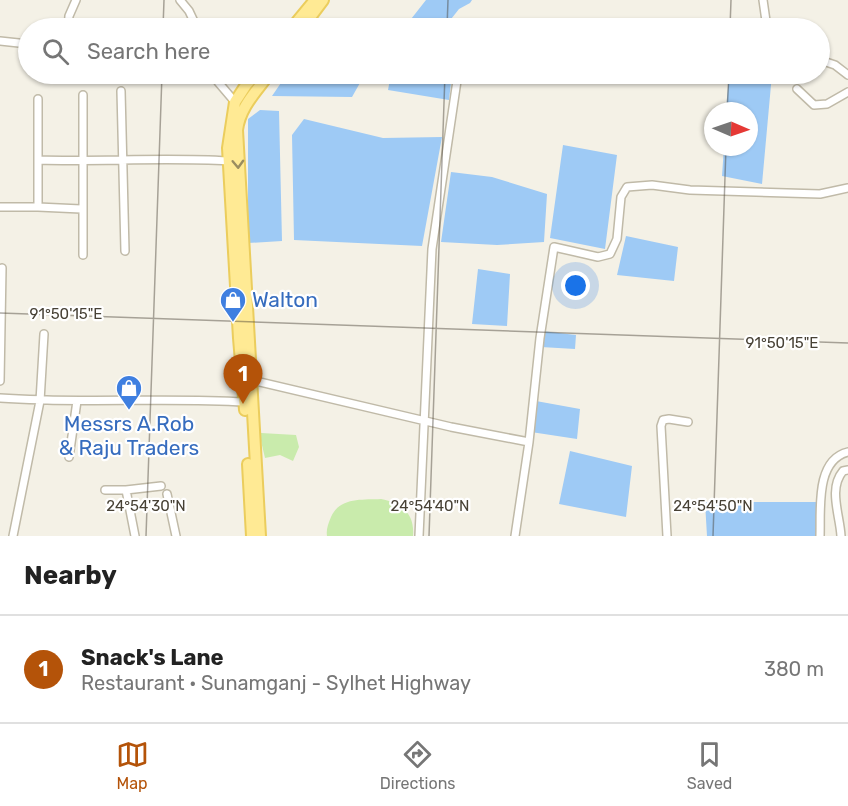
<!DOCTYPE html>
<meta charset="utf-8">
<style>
body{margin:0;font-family:Rubik,sans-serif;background:#f6f6f6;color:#222}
.compass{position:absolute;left:704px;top:102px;width:54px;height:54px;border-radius:50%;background:#fff;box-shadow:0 2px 4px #0004;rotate:92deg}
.you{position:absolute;left:576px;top:286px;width:21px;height:21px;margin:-15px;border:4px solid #fff;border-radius:50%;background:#1a73e8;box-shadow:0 0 0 9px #1a73e833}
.badge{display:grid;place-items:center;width:39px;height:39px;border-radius:50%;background:#b45309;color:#fff;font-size:20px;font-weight:700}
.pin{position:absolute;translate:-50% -50px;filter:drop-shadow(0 2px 3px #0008)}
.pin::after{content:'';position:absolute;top:32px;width:21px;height:18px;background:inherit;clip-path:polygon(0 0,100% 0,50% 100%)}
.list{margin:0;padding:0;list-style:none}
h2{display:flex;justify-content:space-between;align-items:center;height:78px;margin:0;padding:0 24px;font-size:26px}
h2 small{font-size:20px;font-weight:400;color:#767676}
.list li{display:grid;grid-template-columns:39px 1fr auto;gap:18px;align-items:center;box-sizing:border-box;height:108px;padding:0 24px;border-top:2px solid #e0e0e0}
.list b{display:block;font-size:22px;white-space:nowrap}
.list p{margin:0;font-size:20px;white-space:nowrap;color:#767676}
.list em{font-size:20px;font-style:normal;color:#767676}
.icon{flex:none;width:33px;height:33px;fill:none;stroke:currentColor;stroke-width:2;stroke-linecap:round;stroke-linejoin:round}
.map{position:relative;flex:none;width:848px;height:536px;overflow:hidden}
.search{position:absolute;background:#fff;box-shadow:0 2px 4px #0004;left:18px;right:18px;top:18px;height:66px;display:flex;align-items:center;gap:15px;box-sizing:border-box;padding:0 21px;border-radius:33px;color:#767676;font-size:22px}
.sheet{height:186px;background:#fff}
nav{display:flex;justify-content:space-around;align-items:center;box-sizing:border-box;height:84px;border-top:2px solid #e0e0e0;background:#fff;font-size:16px;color:#767676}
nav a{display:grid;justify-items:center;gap:3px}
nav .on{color:#b45309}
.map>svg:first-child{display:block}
.green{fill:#c9ebac}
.water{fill:#9ecaf5}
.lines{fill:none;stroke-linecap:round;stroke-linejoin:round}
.street-casing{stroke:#c0baa8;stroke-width:10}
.primary-casing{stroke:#ebcd5d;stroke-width:14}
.street{stroke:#fff;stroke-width:7}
.primary{stroke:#ffea94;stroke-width:10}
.oneway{stroke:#9a8d60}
.ticks{fill:none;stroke:#474135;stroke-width:1.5;stroke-opacity:0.45}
.labels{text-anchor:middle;stroke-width:4.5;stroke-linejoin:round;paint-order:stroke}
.shop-label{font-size:21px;fill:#366cbe;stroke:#fff;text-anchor:start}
.ticks-label{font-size:15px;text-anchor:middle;fill:#474135;stroke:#fff;stroke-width:4.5;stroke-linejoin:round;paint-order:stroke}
</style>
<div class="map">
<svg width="848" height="536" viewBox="0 0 848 536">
<rect width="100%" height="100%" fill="#f4f1e6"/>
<path class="green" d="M 261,433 L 296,435 L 299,447 L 293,461 L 280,455 L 265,458 L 261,441 Z
M 381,499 C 401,503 415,513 413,536 L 327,536 C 326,530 328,524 331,517 C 340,497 362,500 381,499 Z"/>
<path class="water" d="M 426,0 L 472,0 L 470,3 L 459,9 L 444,28 L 404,28 Z
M 287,74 L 324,75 L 365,74 L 352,97 L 272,96 Z
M 391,74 L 452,74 L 449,100 L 388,90 Z
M 729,74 L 772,74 L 762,184 L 722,176 L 724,147 L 749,147 L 749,111 L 726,111 Z
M 260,110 L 279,111 L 282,241 L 248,243 L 248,119 Z
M 304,119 L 383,138 L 442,137 L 422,246 L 294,240 L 292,135 Z
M 563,145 L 617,155 L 605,249 L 550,238 Z
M 451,172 L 492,177 L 547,194 L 544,242 L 497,245 L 441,242 Z
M 626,236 L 678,247 L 674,281 L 617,275 Z
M 478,269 L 510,274 L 507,326 L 472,324 Z
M 542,331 L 576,335 L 575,349 L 541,347 Z
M 536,401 L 580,409 L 577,439 L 531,432 Z
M 570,451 L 632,466 L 626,517 L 559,504 Z
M 705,502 L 818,502 L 817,536 L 707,536 Z"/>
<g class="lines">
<g class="street-casing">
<path id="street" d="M 180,0 L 189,11 L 197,28
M 763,0 L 767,28
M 68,28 L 69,16 L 76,0
M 0,41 L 28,44
M 820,60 L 835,65 L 848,75
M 214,74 L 218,82 L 235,102
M 797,89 L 814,105 L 827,104 L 848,92
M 121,91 L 125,251
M 39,160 C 102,162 165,157 228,161
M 0,207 L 38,207 L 81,209
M 38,207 L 38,99
M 83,255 L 83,95
M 251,380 L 451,427 L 529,442
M 0,381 L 2,268
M 0,398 C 82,404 163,397 245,402
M 69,457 L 77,401
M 105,490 L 126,490 L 161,486
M 126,490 L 135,536
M 167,494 L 176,536
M 13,536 L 40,401 L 44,334
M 419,536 L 432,249 L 458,74
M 515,536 L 529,442 L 540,338 L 554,247 L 598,257 L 610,254 L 617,239 L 621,197 L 627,187 L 652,185 L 690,190 L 820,194 L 848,188
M 667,536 L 661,426 L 663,420 L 669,419 L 688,422
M 820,536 C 821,510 815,460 848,452
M 841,536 C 840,515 828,489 843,471 L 848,470"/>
</g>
<g class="primary-casing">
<path id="primary" d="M 292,28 L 315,0
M 302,28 L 323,0
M 245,410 L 239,338 L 228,148 L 235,102 L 246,85 L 256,74
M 248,464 L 252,536
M 260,536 L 237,130 C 240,107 256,92 269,74"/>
</g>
<use href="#street" class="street"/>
<use href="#primary" class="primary"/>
</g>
<defs><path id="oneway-chevron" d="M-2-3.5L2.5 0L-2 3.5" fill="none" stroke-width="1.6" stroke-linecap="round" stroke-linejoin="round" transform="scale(1.5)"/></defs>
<use class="oneway" href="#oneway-chevron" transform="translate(238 164) rotate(88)"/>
<path class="ticks" d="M 163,28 L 164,0M 447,28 L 448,0M 730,28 L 731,0M 727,111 L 729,74M 0,313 L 848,343M 146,536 L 162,74M 429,536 L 445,74M 713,536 L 726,147"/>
<defs>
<g id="shop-pin" transform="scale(1.35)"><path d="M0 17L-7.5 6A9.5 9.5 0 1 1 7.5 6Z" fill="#3f7fe0" stroke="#fff"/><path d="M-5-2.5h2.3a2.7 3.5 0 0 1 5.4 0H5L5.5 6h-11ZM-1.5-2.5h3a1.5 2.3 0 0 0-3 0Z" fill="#fff"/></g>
</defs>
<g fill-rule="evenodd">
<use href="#shop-pin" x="233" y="300"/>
<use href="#shop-pin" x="129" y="388"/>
</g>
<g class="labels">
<g class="shop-label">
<text x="252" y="307">Walton</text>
<text x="129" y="431" text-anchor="middle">Messrs A.Rob<tspan x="129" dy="24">&amp; Raju Traders</tspan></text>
</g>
</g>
<g class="ticks-label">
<text x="66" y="319">91°50'15"E</text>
<text x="782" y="348">91°50'15"E</text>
<text x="146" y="511">24°54'30"N</text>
<text x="430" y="511">24°54'40"N</text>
<text x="713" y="511">24°54'50"N</text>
</g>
</svg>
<svg class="compass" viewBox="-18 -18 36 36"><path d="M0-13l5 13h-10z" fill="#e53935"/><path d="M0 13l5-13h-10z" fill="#767676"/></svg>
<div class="you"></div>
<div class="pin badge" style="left:243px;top:404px">1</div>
<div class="search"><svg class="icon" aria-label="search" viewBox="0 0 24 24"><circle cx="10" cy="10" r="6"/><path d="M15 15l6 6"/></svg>Search here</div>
</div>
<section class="sheet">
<h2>Nearby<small></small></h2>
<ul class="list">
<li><span class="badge">1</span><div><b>Snack's Lane</b><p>Restaurant · Sunamganj - Sylhet Highway</p></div><em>380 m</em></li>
</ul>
</section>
<nav>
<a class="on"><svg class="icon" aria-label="map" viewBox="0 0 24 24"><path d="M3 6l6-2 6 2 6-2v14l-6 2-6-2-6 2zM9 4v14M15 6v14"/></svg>Map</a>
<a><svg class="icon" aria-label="directions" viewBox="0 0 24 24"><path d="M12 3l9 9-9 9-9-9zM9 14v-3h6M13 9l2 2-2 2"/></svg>Directions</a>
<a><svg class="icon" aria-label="saved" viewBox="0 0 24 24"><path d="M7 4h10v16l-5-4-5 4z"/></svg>Saved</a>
</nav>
